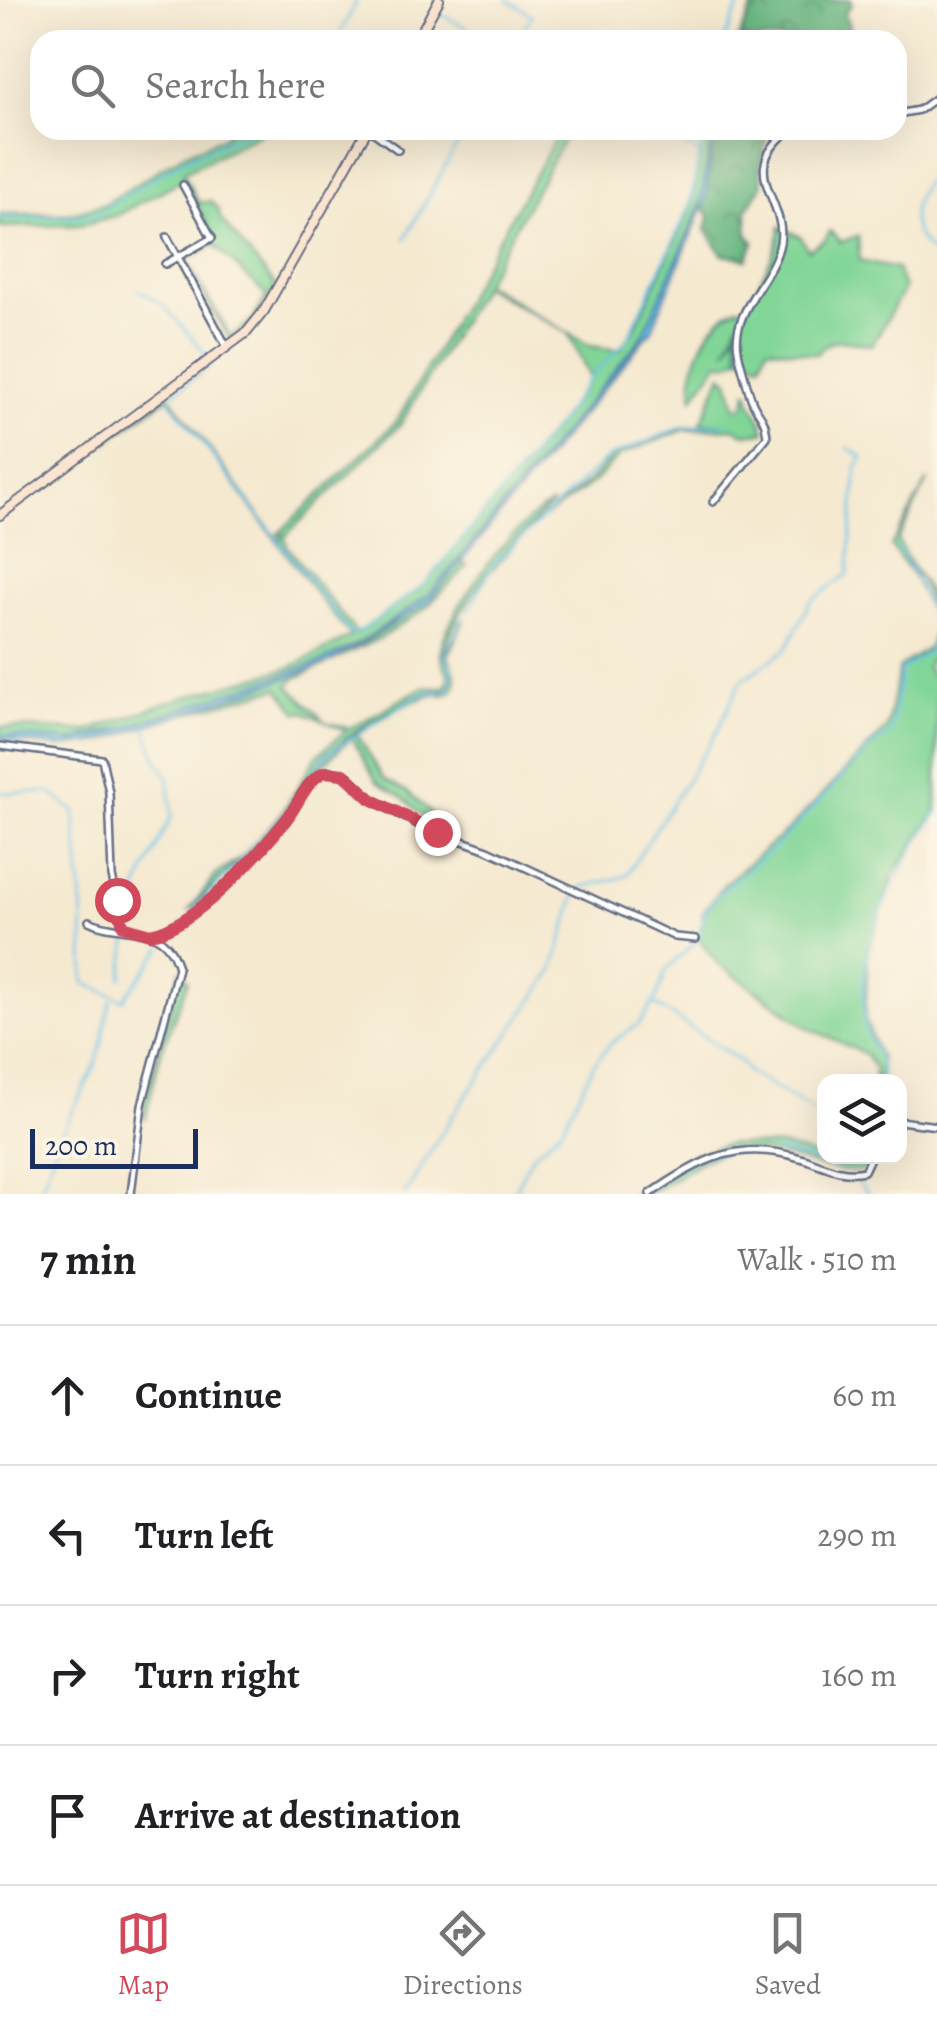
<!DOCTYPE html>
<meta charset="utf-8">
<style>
body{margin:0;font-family:Alegreya,serif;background:#f6f6f6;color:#202124}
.controls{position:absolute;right:30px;bottom:30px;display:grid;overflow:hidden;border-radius:20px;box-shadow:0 10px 40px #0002}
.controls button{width:90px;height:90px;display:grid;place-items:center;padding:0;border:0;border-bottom:2px solid #e0e0e0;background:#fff;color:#202124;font:50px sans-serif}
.scale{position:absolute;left:30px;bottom:25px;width:168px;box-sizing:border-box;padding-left:10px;border:5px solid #1b2f5e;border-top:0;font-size:28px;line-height:35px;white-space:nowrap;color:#1b2f5e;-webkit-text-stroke:8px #fcf5e5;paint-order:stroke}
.stop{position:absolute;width:30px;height:30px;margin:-22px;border:8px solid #d1495b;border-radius:50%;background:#fff}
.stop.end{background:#d1495b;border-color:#fff;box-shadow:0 2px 10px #0008}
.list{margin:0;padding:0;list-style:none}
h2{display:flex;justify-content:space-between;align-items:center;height:130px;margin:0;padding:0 40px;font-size:42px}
h2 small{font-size:32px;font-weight:400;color:#757577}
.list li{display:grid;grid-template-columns:65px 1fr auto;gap:30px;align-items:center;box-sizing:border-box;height:140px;padding:0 40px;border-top:2px solid #e0e0e0}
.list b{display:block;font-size:38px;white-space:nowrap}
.list em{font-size:32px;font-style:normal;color:#757577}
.icon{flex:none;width:55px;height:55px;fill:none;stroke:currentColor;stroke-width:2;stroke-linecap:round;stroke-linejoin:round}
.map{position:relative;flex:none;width:937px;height:1194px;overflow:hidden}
.search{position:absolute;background:#fff;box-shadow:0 10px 40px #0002;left:30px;right:30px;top:30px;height:110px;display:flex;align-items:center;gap:25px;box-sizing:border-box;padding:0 35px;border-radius:30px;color:#757577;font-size:38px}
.sheet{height:690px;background:#fff}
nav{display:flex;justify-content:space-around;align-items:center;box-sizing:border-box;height:140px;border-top:2px solid #e0e0e0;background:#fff;font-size:28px;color:#757577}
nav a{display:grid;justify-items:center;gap:5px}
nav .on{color:#d1495b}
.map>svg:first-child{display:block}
.green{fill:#81d597;stroke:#4e827a;stroke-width:2.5;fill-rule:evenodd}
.forest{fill:url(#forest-crowns);stroke:#42726f;stroke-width:2.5}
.water{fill:url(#water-ripples);stroke:#4479a4;stroke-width:2.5}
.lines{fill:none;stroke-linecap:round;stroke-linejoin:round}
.stream{stroke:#6cc3e9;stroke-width:2.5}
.street-casing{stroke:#677086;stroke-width:10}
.secondary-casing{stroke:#677086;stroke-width:12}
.street{stroke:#fff;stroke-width:5}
.secondary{stroke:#fce5d0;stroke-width:8}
.route{stroke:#d1495b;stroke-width:12}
</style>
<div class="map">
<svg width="937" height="1194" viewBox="0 0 937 1194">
<defs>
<pattern id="forest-crowns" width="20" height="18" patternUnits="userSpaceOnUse" patternTransform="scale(2.5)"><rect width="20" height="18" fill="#68b680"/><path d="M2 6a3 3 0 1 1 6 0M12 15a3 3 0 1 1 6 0" fill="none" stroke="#55946c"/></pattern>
<pattern id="water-ripples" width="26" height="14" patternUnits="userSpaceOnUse" patternTransform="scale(2.5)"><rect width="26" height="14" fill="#6cc3e9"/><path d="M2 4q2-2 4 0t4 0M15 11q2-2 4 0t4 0" fill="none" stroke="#589fc0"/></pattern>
</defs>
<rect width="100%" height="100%" fill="#fcf5e5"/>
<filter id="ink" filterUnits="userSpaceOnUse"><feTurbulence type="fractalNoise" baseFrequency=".01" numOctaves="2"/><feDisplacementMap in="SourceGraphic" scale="20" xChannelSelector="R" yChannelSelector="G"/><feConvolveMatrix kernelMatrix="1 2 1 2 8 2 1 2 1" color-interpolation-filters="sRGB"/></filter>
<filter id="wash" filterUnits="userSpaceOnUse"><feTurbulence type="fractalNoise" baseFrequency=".0048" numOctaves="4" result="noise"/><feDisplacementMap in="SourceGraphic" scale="40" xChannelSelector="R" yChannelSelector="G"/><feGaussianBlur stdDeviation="2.25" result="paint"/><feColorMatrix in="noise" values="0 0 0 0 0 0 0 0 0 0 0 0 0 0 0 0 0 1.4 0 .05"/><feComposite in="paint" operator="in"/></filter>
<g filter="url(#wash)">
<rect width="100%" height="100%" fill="#f5e9d0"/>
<path class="green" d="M 267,130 L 183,173 L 199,203 L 211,201 L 219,210 L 220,218 L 276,286 L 254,322 L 231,341 L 183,262 L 182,258 L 215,238 L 182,180 L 118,215 L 81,225 L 0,227 L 0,214 L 69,214 L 105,204 L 184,154 L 226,136 L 227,131 ZM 214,245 L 267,296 L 253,319 L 231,337 L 186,260 Z
M 560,130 L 569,130 L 484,283 L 590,346 L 619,350 L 635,328 L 691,206 L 704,130 L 713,130 L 699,211 L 648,327 L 629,356 L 429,595 L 364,640 L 320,662 L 127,727 L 69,741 L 0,735 L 0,727 L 88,731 L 179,699 L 291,667 L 351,636 L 324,604 L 169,397 L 0,518 L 168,394 L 275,536 L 281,540 L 282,534 L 277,535 L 397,421 ZM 482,286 L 568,333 L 590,378 L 561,420 L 425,584 L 357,634 L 287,546 L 285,536 L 401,424 Z
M 780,227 L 801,237 L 808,250 L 825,240 L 830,231 L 841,242 L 858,236 L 860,261 L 897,269 L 904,289 L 872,345 C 848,341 834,333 817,354 L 767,347 L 761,363 L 741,357 C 725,314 778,271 780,227 Z
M 738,307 L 746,308 L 725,351 L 737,332 L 739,357 L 727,364 L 719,362 L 693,398 C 688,364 707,321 738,307 Z
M 722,374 L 729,380 L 736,408 L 744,406 L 748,390 C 750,408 762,415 765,432 L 744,434 L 734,428 L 683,430 L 620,455 L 593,483 L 532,526 L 486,576 L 523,534 L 586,484 L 614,455 L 684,428 L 724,424 L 701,423 Z
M 928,480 L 898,540 C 908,568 934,588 937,618 L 921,581 L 903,556 L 937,622 L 937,650 L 926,667 L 937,681 L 937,811 L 893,875 L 868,950 L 865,1019 L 880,1059 L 881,1081 L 880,1075 L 874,1081 L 875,1069 L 865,1054 L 808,1028 L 753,989 L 790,1013 L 718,964 L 699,939 L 703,912 L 725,883 L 788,830 L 887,728 L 899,668 L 930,646 L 936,624 L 915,580 L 891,546 Z
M 553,504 C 507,546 463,594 442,654 L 451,668 L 448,689 L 428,691 L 410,699 L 325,754 L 282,816 L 188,912 L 217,874 L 242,857 L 282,813 L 317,755 L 346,731 L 302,711 L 298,713 L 279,688 L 147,724 C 172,711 201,707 228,698 C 320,668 399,638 463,561 L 467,566 L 426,608 L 381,638 L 294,679 L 289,686 L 325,722 L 350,728 L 423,687 L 444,687 L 449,678 C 447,668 439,661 441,649 C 448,610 516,518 553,504 Z
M 464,619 L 448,655 C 451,664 462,682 451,692 C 445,698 435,693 428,695 C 403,701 379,721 357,734 L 383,778 L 408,792 L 455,836 L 438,831 L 404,798 L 377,782 L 352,738 C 310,772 282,821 247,863 L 245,861 C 275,830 295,794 322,762 C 352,725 406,700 450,691 L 453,667 L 445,655 Z
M 180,971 L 188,981 L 160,1055 L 145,1120 L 143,1105 Z
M 729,1144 L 783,1146 L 848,1166 L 860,1157 L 870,1157 L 864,1170 C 822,1176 782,1146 733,1151 C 694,1155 670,1192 634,1194 L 691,1155 Z"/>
<path class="forest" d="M 756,0 L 851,0 L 852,5 L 845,11 C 851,42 854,29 872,38 L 738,40 Z
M 716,130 L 769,130 L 760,166 L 762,186 L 747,209 L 748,236 L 754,242 L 747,259 L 722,254 L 706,230 L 709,216 L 703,207 Z"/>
<path class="water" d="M 713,130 L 706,199 L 651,331 L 428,602 L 326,664 L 100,742 L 63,747 L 0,740 L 0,735 L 69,741 L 107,734 L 320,662 L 364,640 L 429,595 L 642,337 L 699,210 Z"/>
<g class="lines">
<path class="stream" d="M 507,0 L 532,15 L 517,40
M 439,13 L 488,40
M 337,40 L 357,0
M 724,40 L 742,0
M 655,130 L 698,152
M 937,168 C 909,198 901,231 937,256
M 0,218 L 94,215 L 182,161 L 252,130
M 405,239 L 465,130
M 138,289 L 163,305 L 208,356
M 174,393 L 212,364
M 168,398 L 351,634
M 899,548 L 937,621
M 468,610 L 494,564 L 608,457 L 683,427 L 724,424
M 354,632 L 360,632 L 425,584 L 561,420 L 589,379 L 627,340 L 690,206 L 704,130
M 0,793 L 50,792 L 75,812 L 83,918
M 580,888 L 626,876 L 717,732 L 741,681 L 785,650 L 811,601 L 848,574 L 857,467 L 863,457 L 848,448
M 194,909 L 283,817 L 326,755 L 411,700 L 428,692 L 449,691 L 452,668 L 444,654 L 463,619
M 83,922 L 85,983 L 123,1000 L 162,948
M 130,924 L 139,885 L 172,815 L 168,777 L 155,756 L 146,726
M 166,943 L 183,923
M 122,978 L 129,930
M 653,1003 L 739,1060 L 749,1073 L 824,1117
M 882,1082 C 884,1058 868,1044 865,1022 C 855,936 894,879 937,812
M 776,1150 L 835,1167
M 847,1156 L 848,1166
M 49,1166 C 60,1128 81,1099 96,1063 C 105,1042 103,1023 111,1001
M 852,1175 L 868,1194
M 38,1194 L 48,1170
M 405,1194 L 451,1118 L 553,971 L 576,893
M 513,1194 L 532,1156 L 562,1128 L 594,1064 L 611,1043 L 640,1023 L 657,997 L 666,970 L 699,939 L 704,913 L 718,894 L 776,846 L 873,745 L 891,733 L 901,670 L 926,653 L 937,639
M 642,1194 L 697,1157 L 743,1149"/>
</g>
</g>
<g filter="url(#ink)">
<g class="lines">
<g class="street-casing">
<path id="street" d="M 897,114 L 919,110 L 937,97
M 370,130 L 398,150
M 167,237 L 227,347
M 165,264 L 212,238 L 183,185
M 713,502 L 767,437 C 765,416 760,418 753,403 C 750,397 739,358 738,350 C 731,310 773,280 780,243 C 788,199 734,172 790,130
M 0,746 L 102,759 L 109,792 L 112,876 L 123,926
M 89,921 C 120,937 165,918 178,968 L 142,1105 L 131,1194
M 150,934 C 193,928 258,854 285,821 C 299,804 306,775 330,771 L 349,777 L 371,799 L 423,827 L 488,850 L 675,937 L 696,939
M 900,1121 L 937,1126
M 650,1194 C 703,1158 739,1138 804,1159 C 825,1166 842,1176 864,1171 L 871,1156"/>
</g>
<g class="secondary-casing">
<path id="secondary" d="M 417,40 L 439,0
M 0,515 L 247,332 L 264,311 L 367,130"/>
</g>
<use href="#street" class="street"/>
<use href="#secondary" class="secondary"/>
</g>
</g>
<g class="lines" filter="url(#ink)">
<path class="route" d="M 117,900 L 123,926 L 150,934 C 193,928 259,854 286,820 C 299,804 305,782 324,772 L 344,774 L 371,799 L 437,832"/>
</g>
</svg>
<div class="controls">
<button><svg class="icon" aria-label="layers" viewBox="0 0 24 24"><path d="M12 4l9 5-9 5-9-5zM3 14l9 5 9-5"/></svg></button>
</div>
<div class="scale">200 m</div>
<div class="stop" style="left:117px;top:900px"></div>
<div class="stop end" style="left:437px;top:832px"></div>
<div class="search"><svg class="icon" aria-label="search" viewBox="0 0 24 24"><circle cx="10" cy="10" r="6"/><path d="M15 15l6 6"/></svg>Search here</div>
</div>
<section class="sheet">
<h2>7 min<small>Walk · 510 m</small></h2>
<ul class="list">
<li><svg class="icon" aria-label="ahead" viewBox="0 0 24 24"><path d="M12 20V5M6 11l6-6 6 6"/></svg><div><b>Continue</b></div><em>60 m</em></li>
<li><svg class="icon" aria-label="left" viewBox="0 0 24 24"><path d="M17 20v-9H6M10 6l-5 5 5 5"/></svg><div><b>Turn left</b></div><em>290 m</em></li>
<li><svg class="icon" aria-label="right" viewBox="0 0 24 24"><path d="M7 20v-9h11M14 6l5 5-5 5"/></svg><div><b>Turn right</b></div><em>160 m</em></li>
<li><svg class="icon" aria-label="arrive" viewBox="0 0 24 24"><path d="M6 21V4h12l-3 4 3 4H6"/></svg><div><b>Arrive at destination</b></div></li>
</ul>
</section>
<nav>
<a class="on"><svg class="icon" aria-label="map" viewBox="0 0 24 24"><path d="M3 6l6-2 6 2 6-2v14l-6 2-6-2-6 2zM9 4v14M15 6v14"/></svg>Map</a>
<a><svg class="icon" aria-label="directions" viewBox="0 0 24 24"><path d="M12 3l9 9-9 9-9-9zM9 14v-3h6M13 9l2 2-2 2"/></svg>Directions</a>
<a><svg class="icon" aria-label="saved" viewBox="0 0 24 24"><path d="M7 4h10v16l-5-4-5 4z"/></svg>Saved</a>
</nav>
